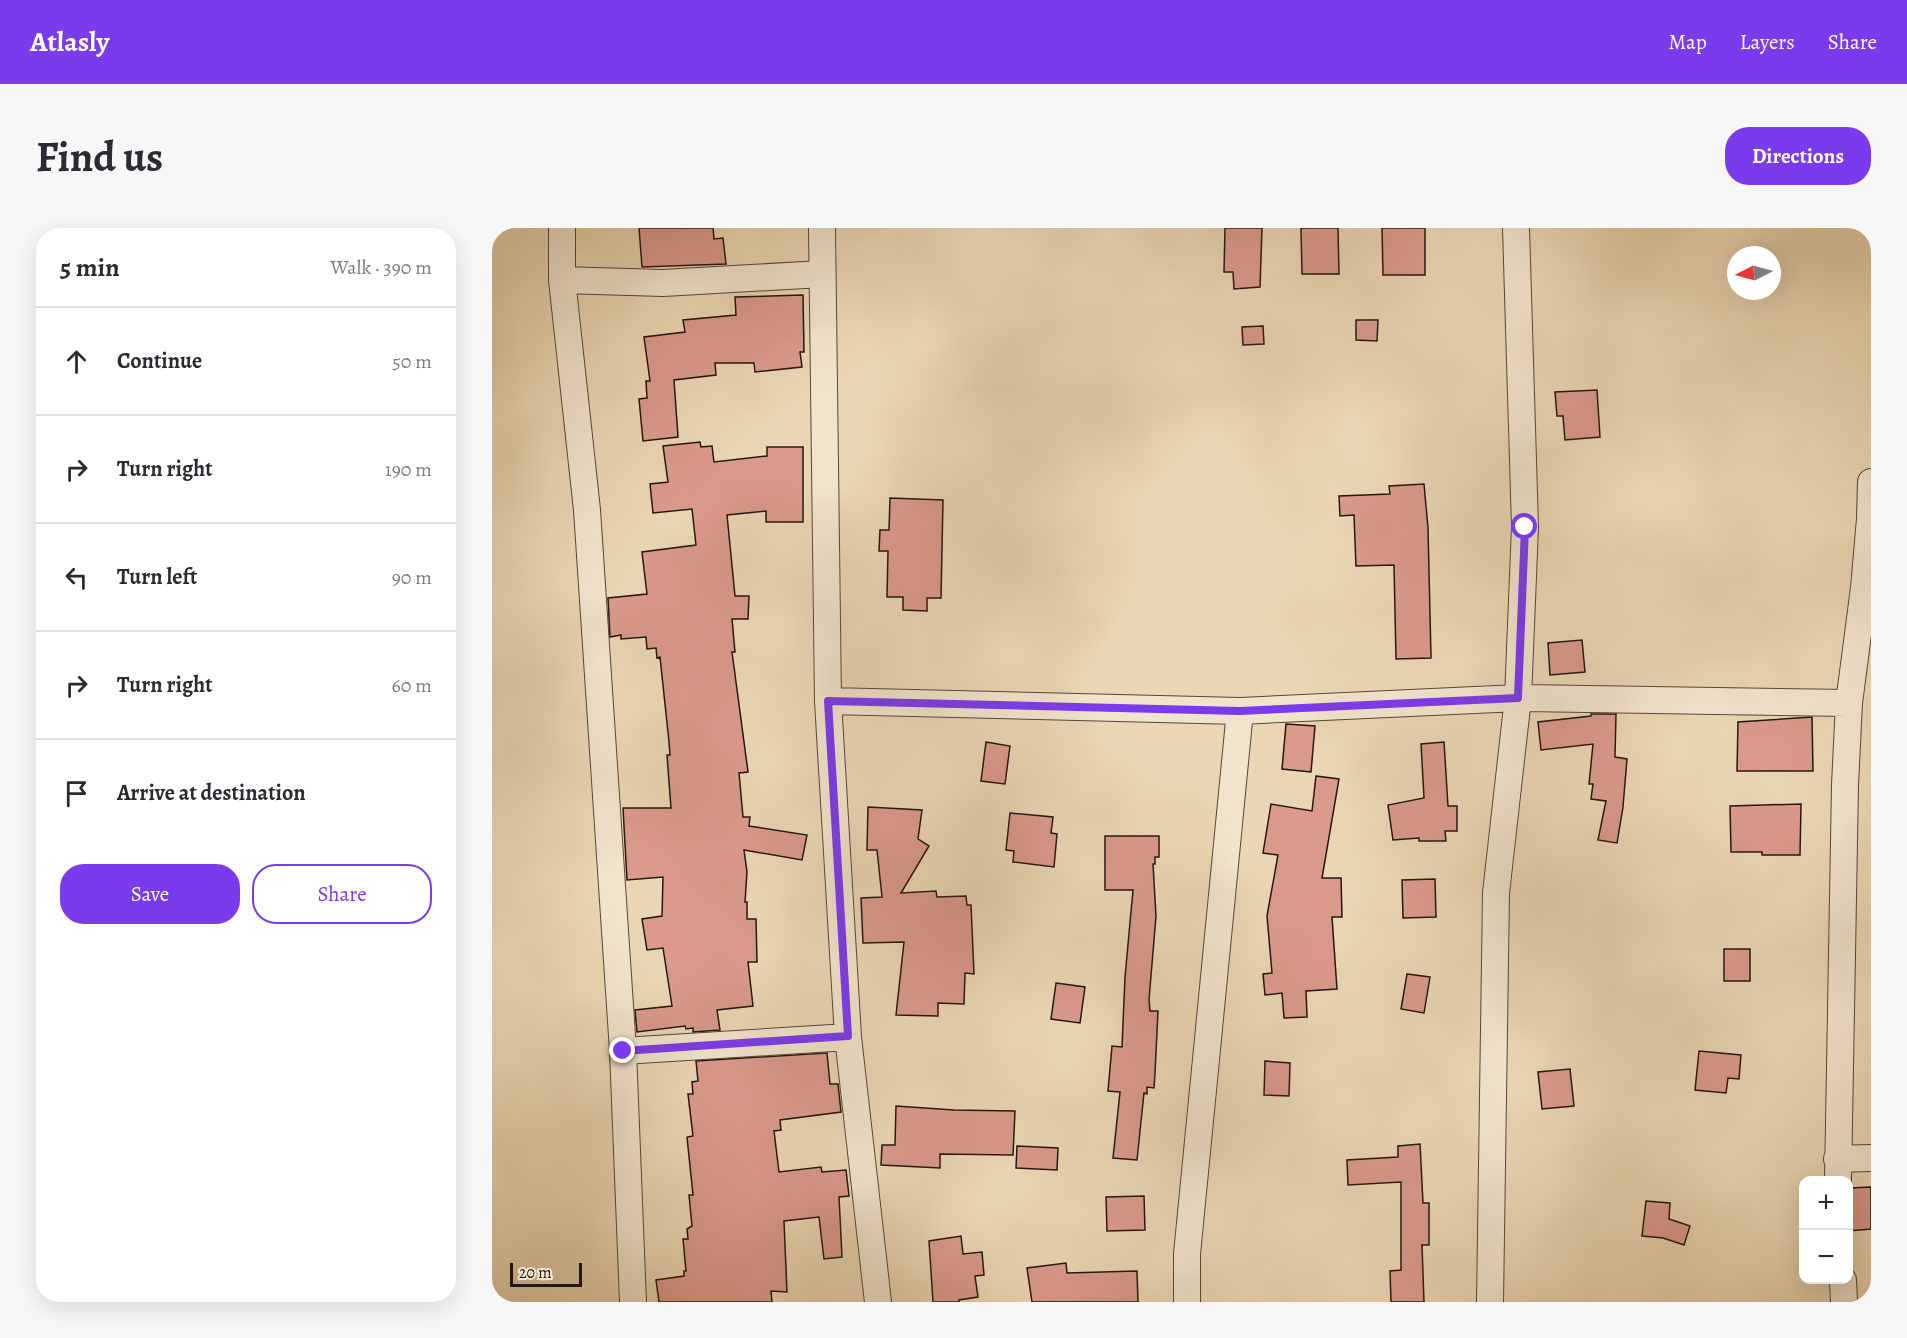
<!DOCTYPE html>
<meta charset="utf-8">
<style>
body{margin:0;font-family:Alegreya,serif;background:#f7f7f7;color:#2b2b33}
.controls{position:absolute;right:18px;bottom:18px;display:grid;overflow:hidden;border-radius:12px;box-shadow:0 6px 24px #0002}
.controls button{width:54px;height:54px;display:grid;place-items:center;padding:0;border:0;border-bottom:2px solid #e1e1e2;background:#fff;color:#2b2b33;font:30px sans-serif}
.compass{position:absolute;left:1235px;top:18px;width:54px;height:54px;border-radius:50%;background:#fff;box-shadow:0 6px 24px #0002;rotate:264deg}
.scale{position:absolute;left:18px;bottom:15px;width:72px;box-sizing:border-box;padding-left:6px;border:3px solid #231711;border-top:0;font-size:16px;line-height:21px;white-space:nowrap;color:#231711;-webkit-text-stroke:4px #f1e4cd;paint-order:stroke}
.stop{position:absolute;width:18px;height:18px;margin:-14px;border:4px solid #7c3aed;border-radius:50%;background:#fff}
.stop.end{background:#7c3aed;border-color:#fff;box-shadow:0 2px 6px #0008}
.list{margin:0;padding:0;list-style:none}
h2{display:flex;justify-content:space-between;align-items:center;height:78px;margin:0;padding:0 24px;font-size:26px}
h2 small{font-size:20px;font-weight:400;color:#7c7c81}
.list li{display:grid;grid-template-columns:39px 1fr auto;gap:18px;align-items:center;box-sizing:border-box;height:108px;padding:0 24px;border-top:2px solid #e1e1e2}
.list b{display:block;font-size:22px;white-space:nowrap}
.list em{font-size:20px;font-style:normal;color:#7c7c81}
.actions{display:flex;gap:12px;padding:18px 24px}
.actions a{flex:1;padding:14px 0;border:2px solid #7c3aed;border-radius:24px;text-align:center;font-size:21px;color:#7c3aed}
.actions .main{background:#7c3aed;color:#fff}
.icon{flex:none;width:33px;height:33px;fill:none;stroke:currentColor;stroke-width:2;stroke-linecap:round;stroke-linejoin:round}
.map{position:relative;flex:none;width:1379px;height:1074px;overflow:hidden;border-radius:24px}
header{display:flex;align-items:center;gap:36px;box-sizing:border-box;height:84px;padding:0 30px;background:#7c3aed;color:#fff}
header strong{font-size:28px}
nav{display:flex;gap:33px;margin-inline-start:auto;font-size:21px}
.intro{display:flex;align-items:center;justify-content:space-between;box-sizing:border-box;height:144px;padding:0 36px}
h1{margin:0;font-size:42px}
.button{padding:15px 27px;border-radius:24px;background:#7c3aed;color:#fff;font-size:21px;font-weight:700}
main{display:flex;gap:36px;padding:0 36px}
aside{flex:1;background:#fff;border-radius:24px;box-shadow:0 6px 24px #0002}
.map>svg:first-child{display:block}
.building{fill:#db998b;stroke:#231711;stroke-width:1.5}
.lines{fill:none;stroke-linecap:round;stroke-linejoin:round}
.minor-casing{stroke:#554739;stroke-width:28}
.minor{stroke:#f1e4cd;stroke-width:26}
.route{stroke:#7c3aed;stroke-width:8}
</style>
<header>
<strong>Atlasly</strong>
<nav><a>Map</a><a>Layers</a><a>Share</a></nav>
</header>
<div class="intro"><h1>Find us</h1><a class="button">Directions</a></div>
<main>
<aside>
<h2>5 min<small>Walk · 390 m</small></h2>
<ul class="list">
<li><svg class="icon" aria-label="ahead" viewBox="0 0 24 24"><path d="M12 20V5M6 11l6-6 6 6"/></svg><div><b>Continue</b></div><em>50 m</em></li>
<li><svg class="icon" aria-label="right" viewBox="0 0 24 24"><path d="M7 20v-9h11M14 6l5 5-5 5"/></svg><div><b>Turn right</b></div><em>190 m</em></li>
<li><svg class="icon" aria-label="left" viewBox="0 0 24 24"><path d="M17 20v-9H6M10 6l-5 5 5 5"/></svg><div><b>Turn left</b></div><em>90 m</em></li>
<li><svg class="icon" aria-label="right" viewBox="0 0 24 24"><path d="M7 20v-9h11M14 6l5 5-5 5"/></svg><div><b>Turn right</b></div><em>60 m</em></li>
<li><svg class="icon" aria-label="arrive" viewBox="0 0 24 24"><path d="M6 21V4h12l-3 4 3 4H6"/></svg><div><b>Arrive at destination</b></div></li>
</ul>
<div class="actions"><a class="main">Save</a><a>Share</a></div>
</aside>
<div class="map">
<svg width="1379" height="1074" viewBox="0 0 1379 1074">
<rect width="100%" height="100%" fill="#ead6b2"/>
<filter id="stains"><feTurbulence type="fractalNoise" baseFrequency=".00333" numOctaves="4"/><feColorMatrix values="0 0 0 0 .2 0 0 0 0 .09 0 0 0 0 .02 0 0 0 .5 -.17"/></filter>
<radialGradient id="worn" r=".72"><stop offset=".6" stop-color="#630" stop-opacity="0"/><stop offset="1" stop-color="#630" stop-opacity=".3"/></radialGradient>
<path class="building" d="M 147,0 L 221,0 L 222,11 L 231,10 L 234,36 L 150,39 Z
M 733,0 L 770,0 L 768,59 L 742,61 L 741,44 L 732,44 Z
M 809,0 L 846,0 L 847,46 L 810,46 Z
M 890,0 L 933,0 L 933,47 L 891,47 Z
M 311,67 L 312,124 L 308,124 L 310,139 L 263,144 L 262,135 L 223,135 L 224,147 L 182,152 L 186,209 L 151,213 L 147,171 L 155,170 L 154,153 L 158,153 L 152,109 L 193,104 L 191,92 L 244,87 L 243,69 Z
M 864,92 L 886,92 L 885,113 L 864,112 Z
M 771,98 L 772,116 L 751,117 L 750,99 Z
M 1105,162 L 1108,209 L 1073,212 L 1071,188 L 1065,188 L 1063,164 Z
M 208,214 L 209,219 L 220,218 L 222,234 L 275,228 L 275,219 L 311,219 L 311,294 L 274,294 L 274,283 L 235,287 L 243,368 L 257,368 L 256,391 L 240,391 L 243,424 L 240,424 L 256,544 L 247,545 L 251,589 L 258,589 L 257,598 L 315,607 L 310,632 L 252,622 L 255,644 L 253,674 L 255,674 L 255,691 L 264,691 L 265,734 L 256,734 L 261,778 L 225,782 L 228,802 L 201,804 L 201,800 L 194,801 L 193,798 L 145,804 L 143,782 L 180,778 L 171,720 L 155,722 L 150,691 L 170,688 L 171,649 L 135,652 L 131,580 L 179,580 L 175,527 L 178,527 L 177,514 L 168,429 L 165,430 L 164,420 L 155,421 L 154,409 L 129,411 L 129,407 L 118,409 L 116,370 L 155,366 L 150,324 L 204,317 L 200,281 L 161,285 L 158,256 L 176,254 L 171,218 Z
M 932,256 L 936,300 L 939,430 L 904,431 L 902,337 L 864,338 L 862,287 L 848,288 L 847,268 L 898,266 L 897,258 Z
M 398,270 L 451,272 L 449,370 L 435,370 L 435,383 L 411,382 L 411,369 L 395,369 L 396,323 L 387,323 L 388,302 L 397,302 Z
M 1090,412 L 1093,444 L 1058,447 L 1056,415 Z
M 1099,486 L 1124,486 L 1123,529 L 1135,531 L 1131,579 L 1125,615 L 1106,612 L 1114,573 L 1099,571 L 1101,556 L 1097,556 L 1101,516 L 1049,522 L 1046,494 L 1099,488 Z
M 1320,489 L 1321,543 L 1245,543 L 1246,494 Z
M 794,496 L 823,498 L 819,544 L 790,541 Z
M 494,514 L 518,518 L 513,556 L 489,553 Z
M 952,514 L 956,578 L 965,578 L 965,603 L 953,603 L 954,613 L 927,613 L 927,610 L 901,612 L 896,577 L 932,570 L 929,516 Z
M 824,548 L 847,551 L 830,650 L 849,650 L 850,689 L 840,689 L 845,761 L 814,763 L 815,789 L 792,790 L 790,765 L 773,767 L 771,746 L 780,745 L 775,688 L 786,627 L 771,625 L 779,576 L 820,583 Z
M 1309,576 L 1308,627 L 1270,627 L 1270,624 L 1239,624 L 1238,578 Z
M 376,579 L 430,582 L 426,611 L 437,618 L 409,665 L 444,663 L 445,669 L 474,668 L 475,677 L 479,677 L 482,746 L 473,745 L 472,776 L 446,775 L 446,788 L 404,787 L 412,714 L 371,715 L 369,670 L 390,669 L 385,622 L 375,622 Z
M 518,585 L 561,589 L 559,605 L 565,606 L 562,639 L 521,634 L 522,623 L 514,622 Z
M 613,608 L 667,608 L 667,629 L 663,629 L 663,636 L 661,636 L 664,688 L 657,772 L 658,783 L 666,783 L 663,845 L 662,860 L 655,859 L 655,866 L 652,865 L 645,932 L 621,930 L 628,864 L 616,863 L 620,818 L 630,819 L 633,749 L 641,662 L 613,662 Z
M 943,651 L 944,689 L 911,690 L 910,652 Z
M 1232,721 L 1258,721 L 1258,753 L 1232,753 Z
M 915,746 L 938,749 L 932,785 L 909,781 Z
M 564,755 L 593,759 L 588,795 L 559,791 Z
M 1207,823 L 1249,827 L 1247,851 L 1236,850 L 1234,865 L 1203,862 Z
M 335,825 L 338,856 L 346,856 L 349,884 L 288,892 L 289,902 L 282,903 L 287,944 L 329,939 L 330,944 L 354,942 L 357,968 L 347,969 L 350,1029 L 332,1031 L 327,989 L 292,993 L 295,1064 L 279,1063 L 280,1074 L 167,1074 L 164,1052 L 192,1048 L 192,1043 L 194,1043 L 191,1011 L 196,1011 L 195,1001 L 200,998 L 197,967 L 201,967 L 195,909 L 201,908 L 196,866 L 201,866 L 200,854 L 206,853 L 204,833 Z
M 773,833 L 798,835 L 797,868 L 772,867 Z
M 1078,841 L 1082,878 L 1050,881 L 1046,844 Z
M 404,878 L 462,882 L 523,883 L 521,927 L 448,926 L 448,940 L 389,937 L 390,917 L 403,917 Z
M 928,916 L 931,975 L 937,975 L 937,1017 L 930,1017 L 932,1074 L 899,1074 L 898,1043 L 909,1042 L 909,954 L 856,957 L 855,932 L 906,929 L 906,918 Z
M 525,918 L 566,920 L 565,942 L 524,940 Z
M 1379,959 L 1379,1001 L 1356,1003 L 1356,962 L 1358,960 Z
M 652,968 L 653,1002 L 615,1003 L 614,969 Z
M 1154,973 L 1178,975 L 1177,991 L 1198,998 L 1192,1017 L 1171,1010 L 1150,1008 Z
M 469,1008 L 471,1026 L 490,1024 L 492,1047 L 483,1048 L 486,1069 L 467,1072 L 467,1074 L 441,1074 L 437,1013 Z
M 574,1035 L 575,1045 L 645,1043 L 646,1074 L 540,1074 L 535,1040 Z"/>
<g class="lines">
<g class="minor-casing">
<path id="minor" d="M 70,0 L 70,52 L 95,282 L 131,823 L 141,1074
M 330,0 L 336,473 L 356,809 L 386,1074
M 70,52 L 171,55 L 330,46
M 336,473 L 748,483 L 1026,470 L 1357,475
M 131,823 L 356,809
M 1345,931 L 1379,930
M 1346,952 L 1353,557 L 1357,475 L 1372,360 L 1378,291 L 1379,254
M 1351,1052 L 1352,1074
M 695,1074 L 695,1026 L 748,483
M 998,1074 L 1004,665 L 1026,470 L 1033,299 L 1024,0"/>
</g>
<use href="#minor" class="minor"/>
</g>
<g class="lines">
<path class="route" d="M 131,823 L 356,808 L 336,473 L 748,483 L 1026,470 L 1033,299"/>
</g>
<rect width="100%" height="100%" filter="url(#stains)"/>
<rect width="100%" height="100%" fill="url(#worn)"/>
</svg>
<div class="controls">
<button>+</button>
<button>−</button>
</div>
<svg class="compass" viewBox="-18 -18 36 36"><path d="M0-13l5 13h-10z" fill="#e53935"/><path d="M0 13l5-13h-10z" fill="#7c7c81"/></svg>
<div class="scale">20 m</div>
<div class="stop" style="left:1033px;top:299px"></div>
<div class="stop end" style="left:131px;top:823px"></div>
</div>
</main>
